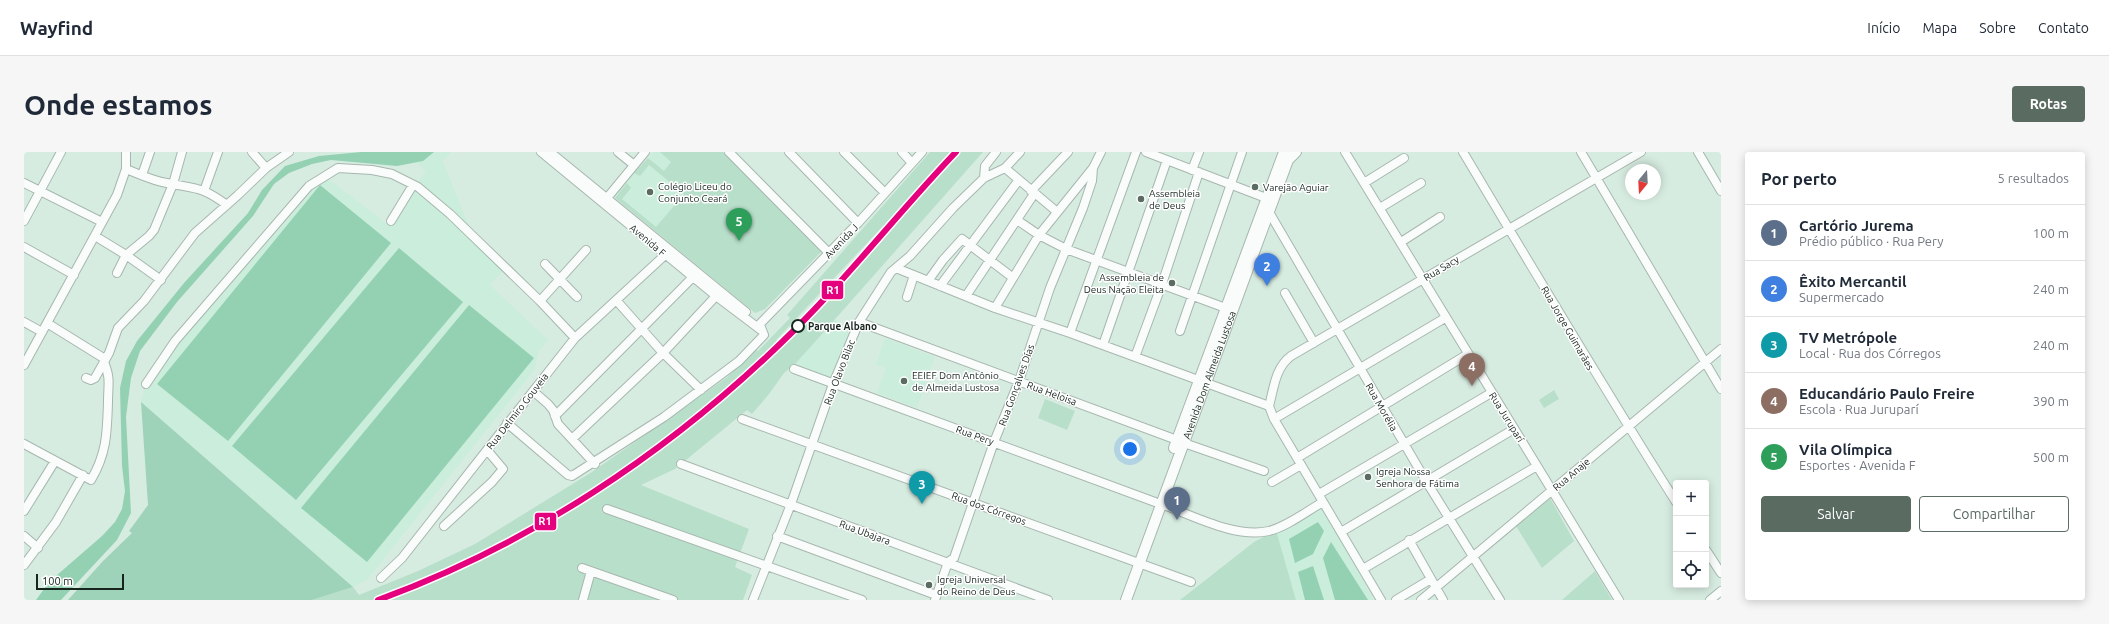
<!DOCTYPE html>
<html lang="pt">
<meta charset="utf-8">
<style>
body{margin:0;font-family:Ubuntu,sans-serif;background:#f6f6f7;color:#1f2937}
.controls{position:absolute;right:12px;bottom:12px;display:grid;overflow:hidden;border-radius:4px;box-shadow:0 2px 10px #0003}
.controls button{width:36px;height:36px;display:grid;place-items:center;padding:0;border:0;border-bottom:1px solid #e0e1e3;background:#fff;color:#1f2937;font:20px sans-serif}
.compass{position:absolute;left:1601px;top:12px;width:36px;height:36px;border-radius:50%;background:#fff;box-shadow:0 2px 10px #0003;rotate:198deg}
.scale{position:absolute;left:12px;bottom:10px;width:88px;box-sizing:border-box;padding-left:4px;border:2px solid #17251e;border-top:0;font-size:11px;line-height:14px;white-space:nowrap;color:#17251e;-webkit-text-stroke:3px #fff;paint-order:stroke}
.you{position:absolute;left:1106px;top:297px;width:14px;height:14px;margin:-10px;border:3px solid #fff;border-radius:50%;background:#1a73e8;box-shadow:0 0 0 6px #1a73e833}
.badge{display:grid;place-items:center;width:26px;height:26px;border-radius:50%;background:#5a6b62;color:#fff;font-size:13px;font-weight:700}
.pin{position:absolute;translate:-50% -33px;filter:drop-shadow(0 1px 2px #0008)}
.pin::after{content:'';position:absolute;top:21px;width:14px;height:12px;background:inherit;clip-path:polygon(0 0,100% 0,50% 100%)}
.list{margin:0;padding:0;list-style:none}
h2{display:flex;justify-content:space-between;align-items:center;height:52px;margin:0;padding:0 16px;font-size:17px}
h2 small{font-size:13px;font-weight:400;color:#747a83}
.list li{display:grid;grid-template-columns:26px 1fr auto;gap:12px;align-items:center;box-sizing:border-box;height:56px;padding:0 16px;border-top:1px solid #e0e1e3}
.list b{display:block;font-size:15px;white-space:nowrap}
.list p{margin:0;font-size:13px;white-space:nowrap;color:#747a83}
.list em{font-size:13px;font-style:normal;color:#747a83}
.actions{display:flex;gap:8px;padding:12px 16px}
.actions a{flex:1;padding:9px 0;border:1px solid #5a6b62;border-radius:4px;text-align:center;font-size:14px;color:#5a6b62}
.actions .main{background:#5a6b62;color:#fff}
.icon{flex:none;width:22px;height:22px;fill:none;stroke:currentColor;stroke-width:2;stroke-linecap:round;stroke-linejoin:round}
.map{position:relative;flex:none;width:1697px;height:448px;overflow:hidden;border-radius:4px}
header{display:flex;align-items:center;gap:24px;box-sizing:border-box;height:56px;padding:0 20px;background:#fff;border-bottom:1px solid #e0e1e3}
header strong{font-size:19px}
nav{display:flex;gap:22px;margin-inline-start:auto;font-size:14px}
.intro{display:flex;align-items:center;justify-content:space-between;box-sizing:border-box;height:96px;padding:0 24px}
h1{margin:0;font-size:28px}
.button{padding:10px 18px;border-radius:4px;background:#5a6b62;color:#fff;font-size:14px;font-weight:700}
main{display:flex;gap:24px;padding:0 24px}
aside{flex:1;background:#fff;border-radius:4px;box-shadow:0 2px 10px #0003}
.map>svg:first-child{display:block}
.built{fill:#cbeddb}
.green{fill:#b8dfca;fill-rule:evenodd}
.forest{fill:#9fd3b9}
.water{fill:#94d1b3}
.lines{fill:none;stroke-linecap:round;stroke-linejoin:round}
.minor-casing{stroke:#a7b7af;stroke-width:10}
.major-casing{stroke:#a7b7af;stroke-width:12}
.minor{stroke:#f9fcfa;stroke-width:8}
.major{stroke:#f9fcfa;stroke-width:10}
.tram{stroke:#b8bcba;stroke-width:1}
.rail{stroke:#b8bcba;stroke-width:2;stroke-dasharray:2 4;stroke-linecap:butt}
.rail-1-casing{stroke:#fff;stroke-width:9}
.rail-1{stroke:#e5007d;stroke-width:6}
.poi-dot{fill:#5a6b62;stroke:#fff;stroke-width:1.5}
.stop-dot{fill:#fff;stroke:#17251e;stroke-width:2}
.labels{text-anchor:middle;stroke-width:3;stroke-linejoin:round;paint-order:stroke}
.poi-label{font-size:10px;fill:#17251e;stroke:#fff;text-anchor:start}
.street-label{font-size:10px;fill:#17251e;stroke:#fff}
.stop-label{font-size:10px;font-weight:bold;fill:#17251e;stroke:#fff;text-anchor:start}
.line-badge{stroke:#fff;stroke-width:1.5}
.badge-label{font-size:11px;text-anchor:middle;font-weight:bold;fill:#fff}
</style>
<header>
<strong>Wayfind</strong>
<nav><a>Início</a><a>Mapa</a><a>Sobre</a><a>Contato</a></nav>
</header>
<div class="intro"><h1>Onde estamos</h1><a class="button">Rotas</a></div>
<main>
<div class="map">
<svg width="1697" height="448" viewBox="0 0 1697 448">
<rect width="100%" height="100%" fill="#d7ece1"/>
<path class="built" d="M 381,0 L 427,0 L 419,9 L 446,77 L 485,113 L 466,133 L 524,188 L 515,199 L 511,217 L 343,428 L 329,435 L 117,250 L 122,232 L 128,220 L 285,34 L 302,25 L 362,71 L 402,19 Z
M 629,0 L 636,0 L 647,10 L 663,37 L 632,76 L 591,46 L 591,38 L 608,16 L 617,15 Z
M 810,167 L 826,177 L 808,227 L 771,212 Z
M 861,186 L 911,205 L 893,256 L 853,241 L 862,216 L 852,213 Z
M 1297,354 L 1350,448 L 1272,448 L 1252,378 Z"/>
<path class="green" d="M 636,0 L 699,0 L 798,99 L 741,157 L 731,161 L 591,46 L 603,31 L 607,36 L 598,47 L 632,75 L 660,42 L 625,13 L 616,24 L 610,21 L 624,6 L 640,19 L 647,10 Z
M 906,0 L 959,0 L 790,191 L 771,212 L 760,221 L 745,242 L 728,262 L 723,258 L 651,317 L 617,333 L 725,377 L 711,415 L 728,423 L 719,448 L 288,448 L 329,435 L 335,443 L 394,419 L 451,392 L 568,320 L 702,226 L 731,197 L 734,199 L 766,166 L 763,163 ZM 859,74 L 863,77 L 755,191 L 752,188 Z
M 1530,238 L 1535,247 L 1520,256 L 1515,248 Z
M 1021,247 L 1051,259 L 1043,278 L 1014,266 Z
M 1526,346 L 1550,389 L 1518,416 L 1492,374 Z
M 1252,378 L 1272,448 L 1156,448 L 1230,390 Z
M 1571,419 L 1588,448 L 1538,448 Z"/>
<path class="forest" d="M 117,250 L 329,435 L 288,448 L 44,448 L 79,409 L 108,381 L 105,379 L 124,353 Z"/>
<path class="water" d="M 337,0 L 410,0 L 399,9 L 373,14 L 307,8 L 288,12 L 265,21 L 250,32 L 229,64 L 153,150 L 116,199 L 107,226 L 102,265 L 107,361 L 93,388 L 37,448 L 12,448 L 25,430 L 78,384 L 91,370 L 98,357 L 101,339 L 98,314 L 96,236 L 102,209 L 113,189 L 160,131 L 224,61 L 238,38 L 261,14 L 295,4 Z
M 296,33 L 367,91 L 204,289 L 133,232 Z
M 375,96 L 439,150 L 272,348 L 208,294 Z
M 445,153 L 510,206 L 343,410 L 277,356 Z
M 1294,370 L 1300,379 L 1289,402 L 1271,411 L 1265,387 Z
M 1307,390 L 1344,448 L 1311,448 L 1299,406 Z
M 1289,414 L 1300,448 L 1281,448 L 1274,420 Z"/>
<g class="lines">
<g class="minor-casing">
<path id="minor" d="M 228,0 L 242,16
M 517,0 L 692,144 L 737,178
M 526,0 L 722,160
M 594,0 L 610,13
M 705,0 L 805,101
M 765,0 L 834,71
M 820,0 L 861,41
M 878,0 L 888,11
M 1122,0 L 1242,46
M 1321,0 L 1595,448
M 1439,0 C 1509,117 1579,235 1652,350
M 1557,0 L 1697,237
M 1674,0 L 1697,39
M 981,16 L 1032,59
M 102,17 C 115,22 129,29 143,31 C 172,37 177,34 203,53
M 1168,18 L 1175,0
M 118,23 L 126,0
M 960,26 L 961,14 L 972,0
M 0,31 L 78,70
M 1340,31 L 1380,6
M 180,39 L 194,0
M 1007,39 L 1044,0
M 583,46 L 621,0
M 1356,56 L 1397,31
M 1245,60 L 1402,329 L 1476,448
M 993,68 L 1015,83 L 1042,97 L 1207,158
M 0,69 L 37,0
M 367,69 L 389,33
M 71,84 L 102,103 L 137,128
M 1377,90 L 1416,65
M 0,95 L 50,123
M 521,112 L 553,145
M 872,116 L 971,156 L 1046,181 L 1245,254 L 1250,267 L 1357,448
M 93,121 L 102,103 L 125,84 L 130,78 L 149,32 L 158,0
M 904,129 L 919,108 L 938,87 L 988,125
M 916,134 L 994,29
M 1261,141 L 1290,191
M 942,144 L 1010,42
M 883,145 L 890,123
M 592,148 L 639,201 L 677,238
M 516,149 L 562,98
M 971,156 L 1015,83 L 1069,16 L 1077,0
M 0,170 L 18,180
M 835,170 L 1153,288
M 23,171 L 81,207
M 733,175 L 834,71 L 898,0
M 1156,179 L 1218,0
M 1046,181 L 1112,0
M 1079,193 L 1143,8
M 1111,205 L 1138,132 L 1175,20
M 0,213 L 93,43 L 102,17 L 102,0
M 770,217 L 1131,350
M 62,226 L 67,228 L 71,226 L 85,201 L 94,176 L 120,149 L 171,81 L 214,43 L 242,16 L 265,0
M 122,232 L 151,189 L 285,34 L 314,16 L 348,18 L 368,22 L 394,35 L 426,62 L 516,149 L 551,186
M 509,239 L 524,252 L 529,258 L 534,272 L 571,312
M 1245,254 C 1250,236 1251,216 1267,204 L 1617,0
M 531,264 L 669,125
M 718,267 L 1167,430
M 1250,267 L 1421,166
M 483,271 L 544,323 L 548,324 L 640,265 L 715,209 L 740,183 L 736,173
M 548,287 L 639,201 L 692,144
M 1160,291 L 1240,319
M 0,292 L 67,328 C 83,301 83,280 84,250 C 84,232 87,227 80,210
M 1273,306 L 1444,202
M 657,312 L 1024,448
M 1248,330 L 1277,313
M 1295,342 L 1467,241
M 1137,352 C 1168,363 1212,387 1245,379 C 1264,374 1283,359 1299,350
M 583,357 L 838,448
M 0,359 L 31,309
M 420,374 L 468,330 L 479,317 L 463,298
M 1317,380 L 1490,277
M 0,384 L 14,396
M 753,384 L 912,443
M 1385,388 L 1419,448
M 1682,398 L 1697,421
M 0,413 L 32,370 L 59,323
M 558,416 L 649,448
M 1339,417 L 1513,314
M 357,426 L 378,406 L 551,186 L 641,103
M 559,448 L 567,419
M 729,448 L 767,352 L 809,232 L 835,170 L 867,120 L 886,104 L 929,56 L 960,26 L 981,16 L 996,0
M 911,448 L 924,410 L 930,406 L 970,290 L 995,229 L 1026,136 L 1059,56 L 1068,29 L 1069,16
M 1372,448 L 1407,427
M 1397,448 L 1697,197
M 1686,448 L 1697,439"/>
</g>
<g class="major-casing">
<g id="major">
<path d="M 1150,296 L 1260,0"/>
<path id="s1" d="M 1102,448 L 1264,8 L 1272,0"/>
</g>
</g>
<use href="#minor" class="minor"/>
<use href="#major" class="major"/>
<path class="tram" d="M 658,278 L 724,223 L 739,207 L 755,194"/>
<path class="rail" d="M 755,194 L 859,84 L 932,0"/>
<g class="rail-1-casing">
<path id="rail-1" d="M 354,448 C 504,393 641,303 756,192 C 819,132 872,63 932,0"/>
</g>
<use href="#rail-1" class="rail-1"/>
</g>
<g class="poi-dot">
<circle cx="1231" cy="35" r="4"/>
<circle cx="626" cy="40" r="4"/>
<circle cx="1117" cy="47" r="4"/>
<circle cx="1148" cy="131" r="4"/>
<circle cx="880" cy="229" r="4"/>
<circle cx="1344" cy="325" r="4"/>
<circle cx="905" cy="433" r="4"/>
</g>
<circle class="stop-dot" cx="774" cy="174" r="6"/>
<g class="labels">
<g class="poi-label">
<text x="634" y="38">Colégio Liceu do<tspan x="634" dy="12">Conjunto Ceará</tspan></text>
<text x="1239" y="39">Varejão Aguiar</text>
<text x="1125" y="45">Assembleia<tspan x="1125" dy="12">de Deus</tspan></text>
<text x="1140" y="129" text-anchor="end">Assembleia de<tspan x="1140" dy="12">Deus Nação Eleita</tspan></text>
<text x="888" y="227">EEIEF Dom Antônio<tspan x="888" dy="12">de Almeida Lustosa</tspan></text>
<text x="1352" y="323">Igreja Nossa<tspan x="1352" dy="12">Senhora de Fátima</tspan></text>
<text x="913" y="431">Igreja Universal<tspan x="913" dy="12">do Reino de Deus</tspan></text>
</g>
<g class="street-label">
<text transform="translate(624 88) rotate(40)" y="4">Avenida F</text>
<text transform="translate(817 89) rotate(-46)" y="4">Avenida J</text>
<text transform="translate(1417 116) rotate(-31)" y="4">Rua Sacy</text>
<text transform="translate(1544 176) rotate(60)" y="4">Rua Jorge Guimarães</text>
<text transform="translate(815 220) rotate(-69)" y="4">Rua Olavo Bilac</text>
<text dy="4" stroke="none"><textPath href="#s1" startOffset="240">Avenida Dom Almeida Lustosa</textPath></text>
<text transform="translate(992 233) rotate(-70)" y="4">Rua Gonçalves Días</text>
<text transform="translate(1028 241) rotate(20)" y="4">Rua Heloisa</text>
<text transform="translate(1358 255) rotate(60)" y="4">Rua Morélia</text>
<text transform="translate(493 259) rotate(-52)" y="4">Rua Delmiro Gouveia</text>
<text transform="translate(1483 265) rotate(58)" y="4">Rua Juruparí</text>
<text transform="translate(951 283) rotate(20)" y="4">Rua Pery</text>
<text transform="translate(1547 322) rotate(-40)" y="4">Rua Anaje</text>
<text transform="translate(965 356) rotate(20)" y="4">Rua dos Córregos</text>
<text transform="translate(841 380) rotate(20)" y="4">Rua Ubajara</text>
</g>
<g class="stop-label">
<text x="784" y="178">Parque Albano</text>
</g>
</g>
<g class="line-badge">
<rect x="797" y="128" width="23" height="20" rx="4" fill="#e5007d"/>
<rect x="510" y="360" width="23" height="19" rx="4" fill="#e5007d"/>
</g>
<g class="badge-label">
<text x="809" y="142">R1</text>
<text x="521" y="373">R1</text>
</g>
</svg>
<div class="controls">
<button>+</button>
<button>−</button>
<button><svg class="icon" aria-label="locate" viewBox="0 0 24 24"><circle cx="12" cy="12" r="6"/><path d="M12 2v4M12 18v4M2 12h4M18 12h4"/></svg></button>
</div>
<svg class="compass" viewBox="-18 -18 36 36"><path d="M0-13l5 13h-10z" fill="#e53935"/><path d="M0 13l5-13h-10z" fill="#747a83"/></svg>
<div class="scale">100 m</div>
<div class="you"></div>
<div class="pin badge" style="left:1153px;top:368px;background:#5c6f8a">1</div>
<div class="pin badge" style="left:1243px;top:134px;background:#3f7fe0">2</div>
<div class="pin badge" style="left:898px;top:352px;background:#0f9aa8">3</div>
<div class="pin badge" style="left:1448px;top:234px;background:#8d6e63">4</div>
<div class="pin badge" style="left:715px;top:89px;background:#2e9e5b">5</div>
</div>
<aside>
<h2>Por perto<small>5 resultados</small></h2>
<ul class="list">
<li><span class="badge" style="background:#5c6f8a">1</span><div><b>Cartório Jurema</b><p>Prédio público · Rua Pery</p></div><em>100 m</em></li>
<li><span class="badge" style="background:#3f7fe0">2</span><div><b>Êxito Mercantil</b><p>Supermercado</p></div><em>240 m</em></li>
<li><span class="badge" style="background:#0f9aa8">3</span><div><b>TV Metrópole</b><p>Local · Rua dos Córregos</p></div><em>240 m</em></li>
<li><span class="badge" style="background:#8d6e63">4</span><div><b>Educandário Paulo Freire</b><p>Escola · Rua Juruparí</p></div><em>390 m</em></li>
<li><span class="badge" style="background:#2e9e5b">5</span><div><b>Vila Olímpica</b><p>Esportes · Avenida F</p></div><em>500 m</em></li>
</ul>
<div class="actions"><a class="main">Salvar</a><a>Compartilhar</a></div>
</aside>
</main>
